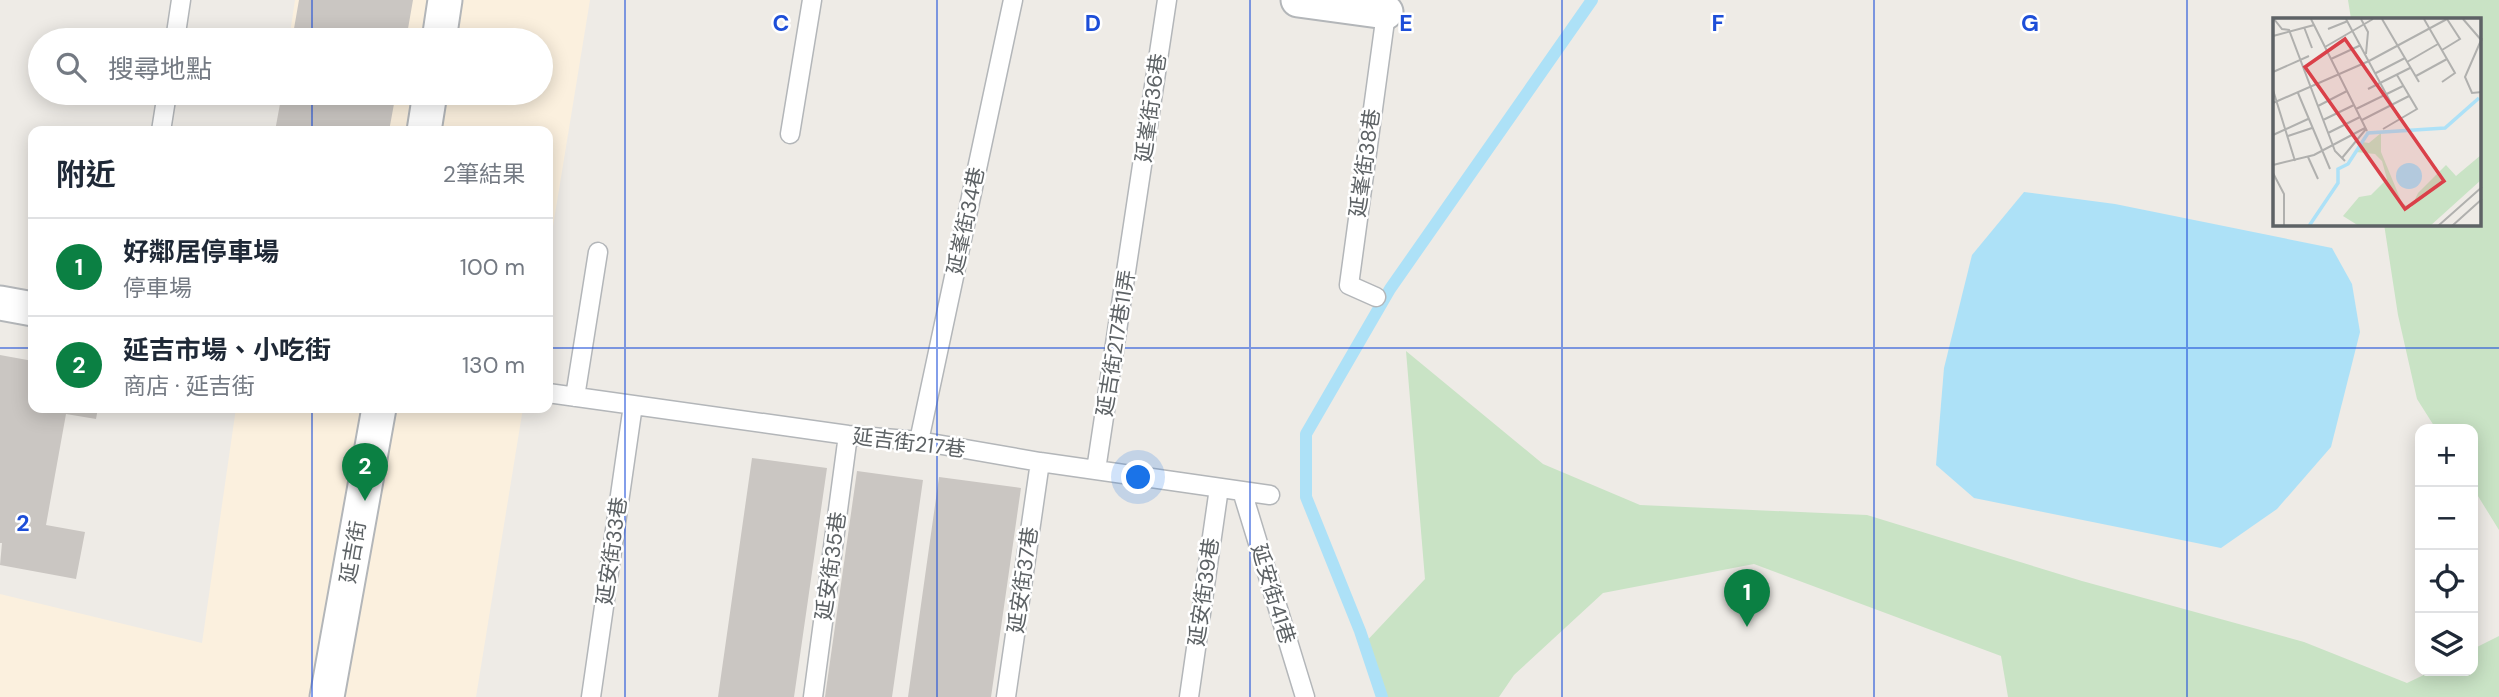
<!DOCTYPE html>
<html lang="zh-TW">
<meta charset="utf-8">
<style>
body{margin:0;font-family:"DM Sans","Noto Sans TC",sans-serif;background:#f2f2f3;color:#1f2937}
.controls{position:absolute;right:21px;bottom:21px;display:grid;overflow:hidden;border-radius:14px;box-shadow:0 4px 18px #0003}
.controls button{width:63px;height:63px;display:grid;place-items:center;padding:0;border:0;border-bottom:2px solid #e0e1e3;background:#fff;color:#1f2937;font:35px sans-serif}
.you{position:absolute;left:1139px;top:478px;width:24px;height:24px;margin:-18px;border:5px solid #fff;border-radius:50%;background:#1a73e8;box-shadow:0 0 0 10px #1a73e833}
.badge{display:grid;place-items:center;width:46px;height:46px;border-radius:50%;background:#0b8043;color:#fff;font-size:23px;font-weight:700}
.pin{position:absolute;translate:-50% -58px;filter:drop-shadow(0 2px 4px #0008)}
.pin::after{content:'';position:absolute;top:37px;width:24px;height:21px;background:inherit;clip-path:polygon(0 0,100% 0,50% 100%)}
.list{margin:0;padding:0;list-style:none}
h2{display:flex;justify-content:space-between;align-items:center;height:91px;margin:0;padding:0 28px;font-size:30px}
h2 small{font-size:23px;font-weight:400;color:#747a83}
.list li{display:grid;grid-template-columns:46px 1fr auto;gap:21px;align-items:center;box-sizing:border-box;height:98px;padding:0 28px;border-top:2px solid #e0e1e3}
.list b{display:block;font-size:26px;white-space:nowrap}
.list p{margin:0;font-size:23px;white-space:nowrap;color:#747a83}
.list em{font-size:23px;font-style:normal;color:#747a83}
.icon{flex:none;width:38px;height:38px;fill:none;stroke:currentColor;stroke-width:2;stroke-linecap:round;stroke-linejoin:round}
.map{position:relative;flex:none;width:2499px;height:697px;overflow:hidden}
.search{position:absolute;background:#fff;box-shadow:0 4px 18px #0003;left:28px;top:28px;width:525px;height:77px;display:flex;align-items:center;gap:18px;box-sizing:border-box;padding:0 24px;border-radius:38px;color:#747a83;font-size:26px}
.panel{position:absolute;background:#fff;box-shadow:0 4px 18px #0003;left:28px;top:126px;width:525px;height:287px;border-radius:14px}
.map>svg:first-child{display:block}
.commercial{fill:#fbf0de}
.green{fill:#c9e3c5}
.water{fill:#ade1f7}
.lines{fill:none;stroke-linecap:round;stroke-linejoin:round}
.stream{stroke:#ade1f7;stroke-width:12}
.building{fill:#cac6c2}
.lane-casing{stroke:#b3b6b9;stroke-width:21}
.street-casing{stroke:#b3b6b9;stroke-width:37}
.lane{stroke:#fff;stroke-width:18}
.street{stroke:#fff;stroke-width:33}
.grid{fill:none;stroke:#1d4ed8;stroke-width:2;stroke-opacity:0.55}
.labels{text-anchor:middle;stroke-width:5;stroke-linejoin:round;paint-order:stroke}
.street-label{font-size:21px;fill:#5d6265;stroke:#fff}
.inset-river{fill:none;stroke:#ade1f7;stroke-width:3.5}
.inset-road{fill:none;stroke:#b0b0ae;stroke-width:2}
.view{fill:#da4049;fill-opacity:0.15;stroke:#da4049;stroke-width:3.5}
.inset-edge{fill:none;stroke:#5d6265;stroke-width:3.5}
.grid-label{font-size:23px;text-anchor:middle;font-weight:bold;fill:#1d4ed8;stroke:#fff;stroke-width:5;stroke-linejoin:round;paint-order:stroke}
</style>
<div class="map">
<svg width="2499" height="697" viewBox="0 0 2499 697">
<rect width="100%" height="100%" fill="#eeebe6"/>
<path class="commercial" d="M 295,0 L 590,0 L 548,257 L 548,131 L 276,131 L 282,93 L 541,93 L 541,40 L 289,40 Z
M 236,408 L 523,408 L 476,697 L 0,697 L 0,594 L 202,643 Z"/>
<path class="green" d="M 2348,0 L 2499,0 L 2499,530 L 2473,488 L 2473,429 L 2436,429 L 2417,399 L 2398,315 L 2384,224 L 2480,224 L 2480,19 L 2351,19 Z
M 1406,351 L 1543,464 L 1640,505 L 1867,515 L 2082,581 L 2304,642 L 2407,683 L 2432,671 L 2473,671 L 2473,649 L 2499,636 L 2499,697 L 2008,697 L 2001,656 L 1754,564 L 1603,593 L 1514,675 L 1499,697 L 1386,697 L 1362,646 L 1425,579 Z"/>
<path class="water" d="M 2024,192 L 2115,204 L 2332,248 L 2352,284 L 2360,332 L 2331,447 L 2277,509 L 2221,548 L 1974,498 L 1936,465 L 1944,368 L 1972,255 Z"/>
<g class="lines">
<path class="stream" d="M 1382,697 L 1360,631 L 1306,497 L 1306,434 L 1390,289 L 1592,0"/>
</g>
<path class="building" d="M 299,0 L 413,0 L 406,40 L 292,40 Z
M 282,93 L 396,93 L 389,131 L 275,131 Z
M 0,355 L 33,361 L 33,408 L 98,408 L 96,419 L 66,414 L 46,525 L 85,532 L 76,579 L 0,565 L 2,543 L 0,543 Z
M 752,458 L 827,468 L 794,697 L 718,697 Z
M 857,471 L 923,480 L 892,697 L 825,697 Z
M 939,477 L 1021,488 L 991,697 L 908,697 Z"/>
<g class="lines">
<g class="lane-casing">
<path id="lane" d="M 175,40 L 181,0
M 161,131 L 167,93
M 790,134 L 812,0
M 1376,297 L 1349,285 L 1387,6
M 548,393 L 848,435 L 919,441 L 1040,462 L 1270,495
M 575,397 L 598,252
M 919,441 L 1013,0
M 1096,470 L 1167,0
M 1242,491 L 1305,697
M 591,697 L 633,405
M 813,697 L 848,435
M 1006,697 L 1040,462
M 1189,697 L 1219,488"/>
</g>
<g class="street-casing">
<path id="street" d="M 1298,0 L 1386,12
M 439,40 L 445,0
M 424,131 L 430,93
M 0,303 L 33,309
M 327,697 L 379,408"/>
</g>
<use href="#lane" class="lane"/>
<use href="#street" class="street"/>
</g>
<path class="grid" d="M 312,0 L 312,40M 625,0 L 625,697M 937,0 L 937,697M 1250,0 L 1250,697M 1562,0 L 1562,697M 1874,0 L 1874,697M 2187,0 L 2187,697M 312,93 L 312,131M 0,348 L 33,348M 548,348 L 2499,348M 312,408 L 312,697"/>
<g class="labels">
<g class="street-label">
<text transform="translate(1151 108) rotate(-82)" y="7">延峯街36巷</text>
<text transform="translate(1365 163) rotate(-82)" y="7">延峯街38巷</text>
<text transform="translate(966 221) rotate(-78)" y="7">延峯街34巷</text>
<text transform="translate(1116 343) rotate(-81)" y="7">延吉街217巷11弄</text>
<text transform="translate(909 443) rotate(7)" y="7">延吉街217巷</text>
<text transform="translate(612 551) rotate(-82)" y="7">延安街33巷</text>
<text transform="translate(353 552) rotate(-80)" y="7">延吉街</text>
<text transform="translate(831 566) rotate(-82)" y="7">延安街35巷</text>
<text transform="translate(1023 580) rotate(-82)" y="7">延安街37巷</text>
<text transform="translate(1204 592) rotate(-82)" y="7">延安街39巷</text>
<text transform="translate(1273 594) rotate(73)" y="7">延安街41巷</text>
</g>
</g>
<g transform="translate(2273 18)">
<rect width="208" height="208" fill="#eeebe6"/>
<path d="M 108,115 L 108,134 L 129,185 L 138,190 L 145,175 L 173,147 L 183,158 L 208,137 L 208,162 L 157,208 L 86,208 L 70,198 L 86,179 L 98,177 L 114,161 L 109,143 L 102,136 L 83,134 L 89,124 L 96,125 Z" fill="#c9e3c5"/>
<path d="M123 158a13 13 0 1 1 26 0a13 13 0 1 1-26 0Z" fill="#ade1f7"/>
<path class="inset-river" d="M 36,208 L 65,165 L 65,151 L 75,146 L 95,115 L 172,110 L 206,80"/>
<path class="inset-road" d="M 1,1 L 9,11 L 16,12 L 62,133 L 72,143M 73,1 L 126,100M 88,1 L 95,14 L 93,36M 109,1 L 146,64M 151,1 L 182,55 L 169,64M 190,1 L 209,23M 41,7 L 94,113M 31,9 L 39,30M 55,11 L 75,3M 0,18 L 41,7 L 38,1M 209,20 L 192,59 L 199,75 L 209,74M 52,29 L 100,1M 169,32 L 187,21 L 174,1M 58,41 L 88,27M 134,44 L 165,26M 0,54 L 36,38M 103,55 L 132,40M 143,58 L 174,41M 95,71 L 137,50M 0,72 L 22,143M 25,75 L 57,151M 0,85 L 96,43 L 174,1M 45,88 L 74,73M 83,91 L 130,68M 50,102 L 81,87M 89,102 L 136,78M 110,111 L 144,91 L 124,57M 55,115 L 87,99M 0,117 L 35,101M 15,118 L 39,110M 35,139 L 45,161M 69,140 L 93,111M 0,147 L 41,137 L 92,110M 0,155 L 11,176 L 11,208M 165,208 L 209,169M 179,208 L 209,181"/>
<path class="view" d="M 72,21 L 171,163 L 132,191 L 32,49 Z"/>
<rect width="208" height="208" class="inset-edge"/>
</g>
<g class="grid-label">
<text x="781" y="31">C</text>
<text x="1093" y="31">D</text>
<text x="1406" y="31">E</text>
<text x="1718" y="31">F</text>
<text x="2030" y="31">G</text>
<text x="23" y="531">2</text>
</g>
</svg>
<div class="controls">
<button>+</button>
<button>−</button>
<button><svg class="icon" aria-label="locate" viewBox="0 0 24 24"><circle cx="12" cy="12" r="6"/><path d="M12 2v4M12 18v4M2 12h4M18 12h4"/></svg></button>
<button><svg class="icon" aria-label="layers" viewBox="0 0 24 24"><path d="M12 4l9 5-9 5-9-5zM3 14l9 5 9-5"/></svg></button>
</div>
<div class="you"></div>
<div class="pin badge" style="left:1747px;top:627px">1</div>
<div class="pin badge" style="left:365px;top:501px">2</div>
<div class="search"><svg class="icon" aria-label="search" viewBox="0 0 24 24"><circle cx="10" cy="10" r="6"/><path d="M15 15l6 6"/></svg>搜尋地點</div>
<section class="panel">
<h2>附近<small>2筆結果</small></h2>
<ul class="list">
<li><span class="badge">1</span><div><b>好鄰居停車場</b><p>停車場</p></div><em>100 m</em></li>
<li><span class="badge">2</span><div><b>延吉市場、小吃街</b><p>商店 · 延吉街</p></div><em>130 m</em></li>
</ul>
</section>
</div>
